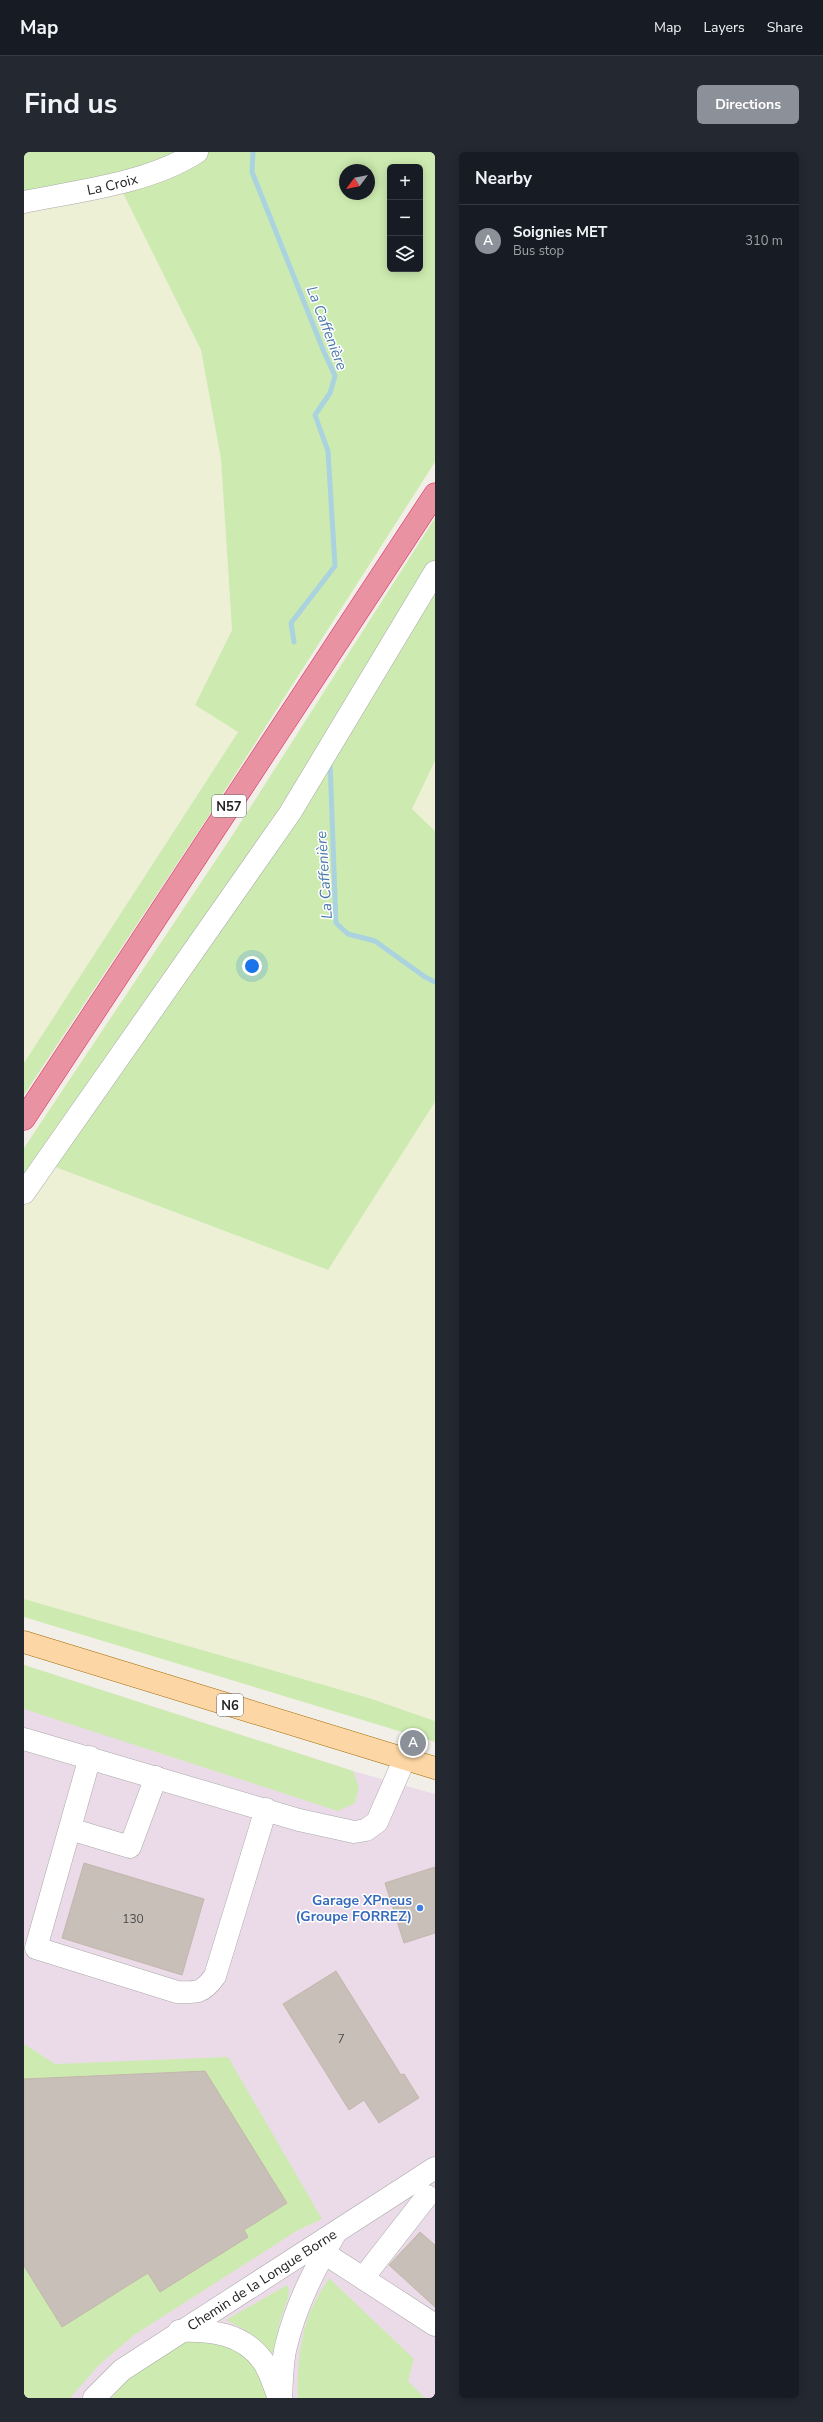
<!DOCTYPE html>
<meta charset="utf-8">
<style>
body{margin:0;font-family:"Nunito Sans",sans-serif;background:#242831;color:#f1f3f6}
.controls{position:absolute;right:12px;top:12px;display:grid;overflow:hidden;border-radius:6px;box-shadow:0 2px 10px #0003}
.controls button{width:36px;height:36px;display:grid;place-items:center;padding:0;border:0;border-bottom:1px solid #363941;background:#171b24;color:#f1f3f6;font:20px sans-serif}
.compass{position:absolute;left:315px;top:12px;width:36px;height:36px;border-radius:50%;background:#171b24;box-shadow:0 2px 10px #0003;rotate:238deg}
.you{position:absolute;left:228px;top:814px;width:14px;height:14px;margin:-10px;border:3px solid #fff;border-radius:50%;background:#1a73e8;box-shadow:0 0 0 6px #1a73e833}
.badge{display:grid;place-items:center;width:26px;height:26px;border-radius:50%;background:#8c9099;color:#fff;font-size:13px;font-weight:700}
.pin{position:absolute;translate:-50% -50%;border:2px solid #fff;box-shadow:0 1px 4px #0006}
.list{margin:0;padding:0;list-style:none}
h2{display:flex;justify-content:space-between;align-items:center;height:52px;margin:0;padding:0 16px;font-size:17px}
h2 small{font-size:13px;font-weight:400;color:#9ea1a6}
.list li{display:grid;grid-template-columns:26px 1fr auto;gap:12px;align-items:center;box-sizing:border-box;height:72px;padding:0 16px;border-top:1px solid #363941}
.list b{display:block;font-size:15px;white-space:nowrap}
.list p{margin:0;font-size:13px;white-space:nowrap;color:#9ea1a6}
.list em{font-size:13px;font-style:normal;color:#9ea1a6}
.icon{flex:none;width:22px;height:22px;fill:none;stroke:currentColor;stroke-width:2;stroke-linecap:round;stroke-linejoin:round}
.map{position:relative;flex:none;width:411px;height:2246px;overflow:hidden;border-radius:6px}
header{display:flex;align-items:center;gap:24px;box-sizing:border-box;height:56px;padding:0 20px;background:#171b24;border-bottom:1px solid #363941}
header strong{font-size:19px}
nav{display:flex;gap:22px;margin-inline-start:auto;font-size:14px}
.intro{display:flex;align-items:center;justify-content:space-between;box-sizing:border-box;height:96px;padding:0 24px}
h1{margin:0;font-size:28px}
.button{padding:10px 18px;border-radius:6px;background:#8c9099;color:#fff;font-size:14px;font-weight:700}
main{display:flex;gap:24px;padding:0 24px}
aside{flex:1;background:#171b24;border-radius:6px;box-shadow:0 2px 10px #0003}
.map>svg:first-child{display:block}
.industrial{fill:#ebdbe8}
.farmland{fill:#eef0d5}
.grass{fill:#cdebb0;fill-rule:evenodd}
.lines{fill:none;stroke-linecap:round;stroke-linejoin:round}
.stream{stroke:#aad3df;stroke-width:5}
.building{fill:#c7bfb8;stroke:#c4b6ab}
.minor-casing{stroke:#a9a9a9;stroke-width:23}
.major-casing{stroke:#a06b00;stroke-width:23}
.highway-casing{stroke:#dc2a67;stroke-width:23}
.minor{stroke:#fff;stroke-width:22}
.major{stroke:#fcd6a4;stroke-width:22}
.highway{stroke:#e892a2;stroke-width:22}
.shop-dot{fill:#3f7fe0;stroke:#fff;stroke-width:1.5}
.labels{text-anchor:middle;stroke-width:3;stroke-linejoin:round;paint-order:stroke}
.number-label{font-size:12px;fill:#4b4948}
.shield{fill:#fff;stroke:#646464;stroke-width:1}
.shield-label{font-size:13px;font-weight:bold;fill:#222}
.street-label{font-size:14px;fill:#222;stroke:#fff}
.shop-label{font-size:14px;font-weight:bold;fill:#366cbe;stroke:#fff;text-anchor:end}
.water-label{font-size:15px;font-style:italic;fill:#4a7aab;stroke:#fff}
</style>
<header>
<strong>Map</strong>
<nav><a>Map</a><a>Layers</a><a>Share</a></nav>
</header>
<div class="intro"><h1>Find us</h1><a class="button">Directions</a></div>
<main>
<div class="map">
<svg width="411" height="2246" viewBox="0 0 411 2246">
<rect width="100%" height="100%" fill="#f2efe9"/>
<path class="industrial" d="M 0,1513 L 329,1619 L 411,1642 L 411,2246 L 0,2246 Z"/>
<path class="farmland" d="M 96,35 L 177,198 L 197,307 L 208,478 L 171,553 L 214,579 L 0,911 L 0,59 Z
M 411,609 L 411,679 L 388,657 Z
M 411,950 L 411,1569 L 345,1546 L 0,1447 L 0,1051 L 26,1013 L 304,1118 Z"/>
<path class="grass" d="M 0,0 L 411,0 L 411,310 L 184,665 L 0,943 L 0,911 L 214,580 L 171,553 L 208,478 L 197,307 L 177,198 L 96,35 L 0,59 ZM 366,15 L 396,15 L 396,117 L 366,117 ZM 321,18 L 345,18 L 345,42 L 321,42 Z
M 411,366 L 411,409 L 261,656 L 0,1031 L 0,996 L 206,687 Z
M 411,427 L 411,609 L 388,657 L 411,679 L 411,950 L 304,1118 L 26,1013 Z
M 0,1447 L 345,1546 L 411,1569 L 411,1590 L 0,1465 Z
M 0,1513 L 329,1619 L 335,1635 L 331,1651 L 314,1659 L 0,1557 Z
M 0,1892 L 31,1912 L 204,1905 L 298,2067 L 274,2078 L 110,2183 L 75,2213 L 46,2246 L 0,2246 Z
M 305,2126 L 390,2207 L 384,2229 L 401,2246 L 274,2246 C 272,2222 277,2180 287,2158 C 292,2147 299,2136 305,2126 Z
M 263,2133 L 265,2137 L 264,2146 L 255,2172 L 249,2202 L 225,2180 L 202,2168 Z
M 176,2186 L 189,2187 L 224,2202 L 248,2246 L 87,2246 L 103,2228 L 153,2193 Z"/>
<g class="lines">
<path class="stream" d="M 229,0 L 228,20 L 300,200 L 311,224 L 306,241 L 291,263 L 304,299 L 311,414 L 267,471 L 270,490
M 306,610 L 312,771 L 324,782 L 351,789 L 401,825 L 411,830"/>
</g>
<path class="building" d="M 60,1711 L 180,1747 L 158,1823 L 38,1786 Z
M 411,1715 L 411,1781 L 380,1791 L 361,1731 Z
M 312,1819 L 377,1923 L 380,1922 L 395,1946 L 355,1971 L 340,1948 L 325,1958 L 259,1852 Z
M 181,1919 L 263,2051 L 220,2078 L 224,2085 L 136,2140 L 124,2121 L 38,2175 L 0,2114 L 0,1927 Z
M 396,2080 L 411,2093 L 411,2155 L 365,2113 Z"/>
<g class="lines">
<g class="minor-casing">
<g id="minor">
<path id="s1" d="M 0,50 C 54,39 126,31 173,0"/>
<path d="M 0,1041 L 266,661 L 411,420"/>
<path d="M 0,1587 L 275,1668 L 330,1680 L 342,1678 L 353,1670 L 381,1606"/>
<path d="M 66,1605 L 12,1796 L 153,1840 C 173,1841 179,1841 191,1824 L 242,1657"/>
<path d="M 46,1677 L 106,1695 L 132,1625"/>
<path d="M 300,2101 L 411,2173"/>
<path d="M 339,2126 L 403,2044"/>
<path d="M 155,2179 C 187,2178 219,2181 239,2209 C 246,2220 250,2234 255,2246"/>
<path id="s2" d="M 70,2246 L 98,2218 L 411,2016"/>
<path d="M 257,2246 C 258,2229 258,2210 262,2194 C 272,2153 290,2118 311,2082"/>
</g>
</g>
<g class="major-casing">
<path id="major" d="M 0,1490 L 411,1616"/>
</g>
<g class="highway-casing">
<path id="highway" d="M 0,967 L 411,342"/>
</g>
<use href="#minor" class="minor"/>
<use href="#major" class="major"/>
<use href="#highway" class="highway"/>
</g>
<circle class="shop-dot" cx="396" cy="1756" r="4"/>
<g class="labels">
<g class="number-label">
<text x="109" y="1771">130</text>
<text x="317" y="1891">7</text>
</g>
<g class="shield">
<rect x="188" y="643" width="34" height="22" rx="3"/>
<rect x="193" y="1542" width="26" height="22" rx="3"/>
</g>
<g class="shield-label">
<text x="205" y="659">N57</text>
<text x="206" y="1558">N6</text>
</g>
<g class="street-label">
<text dy="5" stroke="none"><textPath href="#s1" startOffset="90">La Croix</textPath></text>
<text dy="5" stroke="none"><textPath href="#s2" startOffset="206">Chemin de la Longue Borne</textPath></text>
</g>
<g class="shop-label">
<text x="388" y="1753">Garage XPneus<tspan x="388" dy="16">(Groupe FORREZ)</tspan></text>
</g>
<g class="water-label">
<text transform="translate(303 176) rotate(69)" y="5">La Caffenière</text>
<text transform="translate(300 723) rotate(-94)" y="5">La Caffenière</text>
</g>
</g>
</svg>
<div class="controls">
<button>+</button>
<button>−</button>
<button><svg class="icon" aria-label="layers" viewBox="0 0 24 24"><path d="M12 4l9 5-9 5-9-5zM3 14l9 5 9-5"/></svg></button>
</div>
<svg class="compass" viewBox="-18 -18 36 36"><path d="M0-13l5 13h-10z" fill="#e53935"/><path d="M0 13l5-13h-10z" fill="#9ea1a6"/></svg>
<div class="you"></div>
<div class="pin badge" style="left:389px;top:1591px">A</div>
</div>
<aside>
<h2>Nearby<small></small></h2>
<ul class="list">
<li><span class="badge">A</span><div><b>Soignies MET</b><p>Bus stop</p></div><em>310 m</em></li>
</ul>
</aside>
</main>
